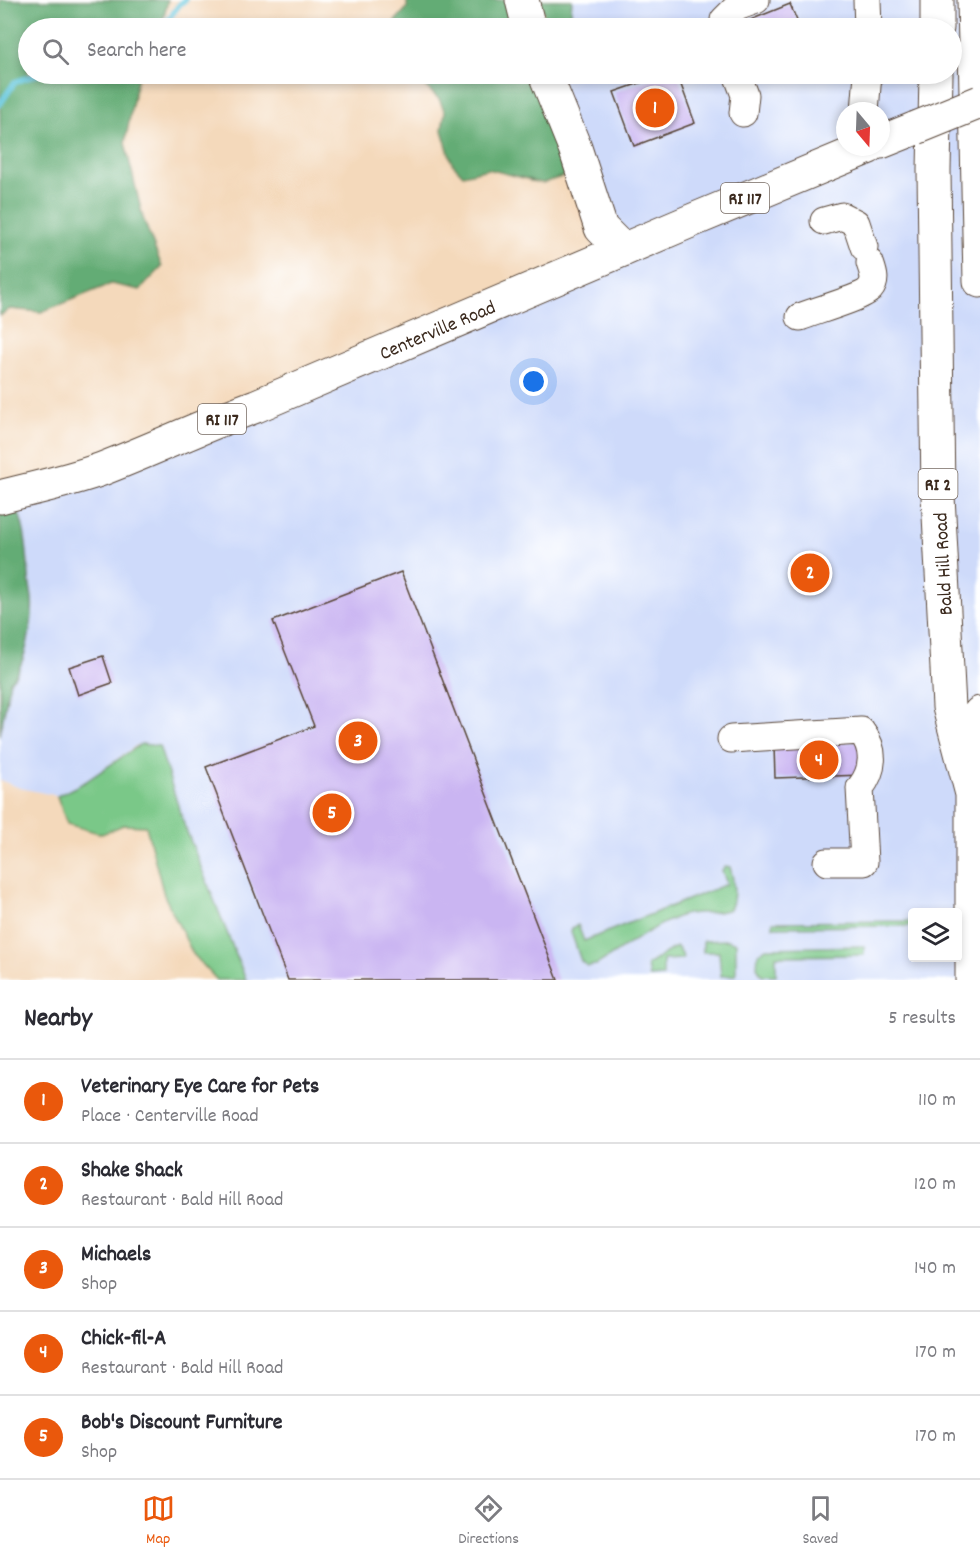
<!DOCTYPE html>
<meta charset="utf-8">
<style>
body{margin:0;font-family:Dekko,sans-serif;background:#f7f7f7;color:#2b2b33}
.controls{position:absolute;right:18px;bottom:18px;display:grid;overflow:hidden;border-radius:6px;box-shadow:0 3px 9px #0003}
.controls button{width:54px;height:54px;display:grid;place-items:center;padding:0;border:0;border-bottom:2px solid #e1e1e2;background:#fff;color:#2b2b33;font:30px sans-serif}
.compass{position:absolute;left:836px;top:102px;width:54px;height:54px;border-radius:50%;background:#fff;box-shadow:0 3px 9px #0003;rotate:161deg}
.you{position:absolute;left:534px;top:382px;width:21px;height:21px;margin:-15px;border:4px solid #fff;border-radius:50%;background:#1a73e8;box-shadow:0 0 0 9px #1a73e833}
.badge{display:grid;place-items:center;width:39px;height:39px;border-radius:50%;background:#ea580c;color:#fff;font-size:20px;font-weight:700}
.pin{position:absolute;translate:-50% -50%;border:3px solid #fff;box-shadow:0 2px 6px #0006}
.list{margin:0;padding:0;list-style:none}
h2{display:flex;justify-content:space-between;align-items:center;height:78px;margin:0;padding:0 24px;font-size:26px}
h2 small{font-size:20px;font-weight:400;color:#7c7c81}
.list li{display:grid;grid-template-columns:39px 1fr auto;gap:18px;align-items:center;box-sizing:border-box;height:84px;padding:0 24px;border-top:2px solid #e1e1e2}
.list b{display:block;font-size:22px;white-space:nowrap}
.list p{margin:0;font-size:20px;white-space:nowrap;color:#7c7c81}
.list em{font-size:20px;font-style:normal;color:#7c7c81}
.icon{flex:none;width:33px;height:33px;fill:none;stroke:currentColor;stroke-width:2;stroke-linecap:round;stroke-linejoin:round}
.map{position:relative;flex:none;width:980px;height:980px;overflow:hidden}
.search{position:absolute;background:#fff;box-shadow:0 3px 9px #0003;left:18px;right:18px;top:18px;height:66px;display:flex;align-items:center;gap:15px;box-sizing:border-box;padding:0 21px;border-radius:33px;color:#7c7c81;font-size:22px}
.sheet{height:498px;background:#fff}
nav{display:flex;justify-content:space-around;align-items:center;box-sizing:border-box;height:84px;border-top:2px solid #e1e1e2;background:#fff;font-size:16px;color:#7c7c81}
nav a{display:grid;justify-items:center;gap:3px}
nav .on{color:#ea580c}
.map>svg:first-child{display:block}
.built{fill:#cedafa;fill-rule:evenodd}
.green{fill:#7ac888;stroke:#5a7953;stroke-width:1.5}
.forest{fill:#63ac74;stroke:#4f6b49;stroke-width:1.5}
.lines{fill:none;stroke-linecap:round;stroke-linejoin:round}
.stream{stroke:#5ec5db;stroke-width:6}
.building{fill:#cab5f2}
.minor-casing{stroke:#574436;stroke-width:29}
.major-casing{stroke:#574436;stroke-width:35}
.minor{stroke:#fff;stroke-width:27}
.major{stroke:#fff;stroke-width:33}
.major-bridge-casing{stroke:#574436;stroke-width:35;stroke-linecap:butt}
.major-bridge{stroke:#fff;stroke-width:33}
.labels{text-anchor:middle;stroke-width:4.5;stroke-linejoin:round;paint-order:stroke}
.shield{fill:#fff;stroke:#766a62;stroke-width:1.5}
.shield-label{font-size:18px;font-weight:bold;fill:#3b2a1e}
.street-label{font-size:20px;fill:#3b2a1e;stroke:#fff}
</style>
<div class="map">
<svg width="980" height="980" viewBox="0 0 980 980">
<rect width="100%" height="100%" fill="#fff"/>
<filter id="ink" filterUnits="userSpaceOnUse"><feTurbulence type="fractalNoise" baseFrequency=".0167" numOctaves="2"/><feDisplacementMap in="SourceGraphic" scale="12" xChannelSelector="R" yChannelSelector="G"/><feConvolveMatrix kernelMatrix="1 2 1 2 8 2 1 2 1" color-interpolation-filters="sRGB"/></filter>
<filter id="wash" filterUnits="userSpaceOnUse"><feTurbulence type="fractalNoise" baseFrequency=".008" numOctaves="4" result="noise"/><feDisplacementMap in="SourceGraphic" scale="24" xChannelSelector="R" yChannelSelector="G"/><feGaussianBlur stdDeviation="1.35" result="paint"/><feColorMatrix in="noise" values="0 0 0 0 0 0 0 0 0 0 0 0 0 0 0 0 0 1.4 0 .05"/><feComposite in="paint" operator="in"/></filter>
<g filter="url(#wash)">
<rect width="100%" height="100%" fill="#f4d9bb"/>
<path class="built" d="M 572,0 L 977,0 L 980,99 L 980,980 L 246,980 L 185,827 L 159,746 L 137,745 L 85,782 L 58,796 L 20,788 L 0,780 L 0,735 L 3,711 L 10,681 L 14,678 L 24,654 L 31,625 L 32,599 L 29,575 L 28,557 L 10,494 L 594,251 L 592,210 L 544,74 L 564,74 L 567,79 L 571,74 L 952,74 L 952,28 L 578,28 L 571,13 ZM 845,111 L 881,111 L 881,147 L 845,147 ZM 912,912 L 958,912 L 958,957 L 912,957 Z"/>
<path class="green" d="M 141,744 L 159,746 L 185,827 L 246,980 L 217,980 L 193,954 L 164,895 L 146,826 L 123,825 L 102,834 L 67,824 L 57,796 L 85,782 Z
M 725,866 L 730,867 C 734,879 736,898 730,909 C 715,915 699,911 683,915 C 659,922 619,951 596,965 L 587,966 L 581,961 L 571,932 L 572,928 L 578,925 L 584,941 L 727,884 L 722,871 Z
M 912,921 L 912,926 L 773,927 L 773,922 Z
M 728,940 L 736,943 L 736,975 L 721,976 L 719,952 L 703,952 L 703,941 Z
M 864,946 L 864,955 L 776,956 L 776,975 L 762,975 L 757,967 L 758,954 L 766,948 Z
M 677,947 L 682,954 L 683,959 L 663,960 L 663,976 L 649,977 L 647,965 L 672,949 Z"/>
<path class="forest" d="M 0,0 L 168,0 L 161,28 L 28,28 L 28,74 L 138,74 L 125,143 L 143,218 L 162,267 L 140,290 L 111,284 L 41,312 L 10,309 L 0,316 Z
M 407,0 L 522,0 L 528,28 L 389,28 L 407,8 Z
M 540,0 L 572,0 L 571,13 L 578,28 L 548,28 Z
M 417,74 L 544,74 L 580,171 L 543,183 L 530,181 L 531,180 L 488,169 L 463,175 L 452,163 L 442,130 L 445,112 L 439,99 L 425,86 Z
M 0,497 C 4,500 12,503 15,507 C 26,521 27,557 29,575 C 29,582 31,590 32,598 C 34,617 26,668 10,681 L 0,735 Z"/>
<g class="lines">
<path class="stream" d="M 162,28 L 179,5 L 185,0
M 0,104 L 15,82 L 38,74"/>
</g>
<g id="blocks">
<path class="building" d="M 790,4 L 800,28 L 733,28 L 733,27 Z
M 666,74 L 677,74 L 695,123 L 634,146 L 614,92 Z
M 401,572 L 497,822 L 558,980 L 288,980 L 206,767 L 314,726 L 273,621 Z
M 103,656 L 112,683 L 78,695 L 69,667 Z
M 862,742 L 863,775 L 775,778 L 774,746 Z"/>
</g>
</g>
<g filter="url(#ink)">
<use href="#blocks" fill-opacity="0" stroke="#574436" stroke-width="1.5"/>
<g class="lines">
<g class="minor-casing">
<path id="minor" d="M 867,0 L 868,28
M 724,28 L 724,20 L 737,7 L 756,0
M 737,74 L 745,95 L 743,113
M 865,111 L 868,74
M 824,221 L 842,216 L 856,223 L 864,247
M 800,317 C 812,312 864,297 870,289 C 877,281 873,272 870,263
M 731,739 L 861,731 C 876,750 874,770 860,788 L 864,862 L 827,862"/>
</g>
<g class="major-casing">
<path id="major" d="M 522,0 L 529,28
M 974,0 L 980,281
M 937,28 L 937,0
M 545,74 L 575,148 L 601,228 L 623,250
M 936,74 L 934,170 L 938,496 L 949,707 L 972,794 L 972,980
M 881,142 L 916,128
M 0,497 C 34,488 69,481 102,469 C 154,449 204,425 256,406 L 686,223 L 869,147
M 974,772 L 980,713"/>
</g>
<use href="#minor" class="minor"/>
<use href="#major" class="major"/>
<g class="major-bridge-casing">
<path id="major-bridge" d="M 916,128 L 980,102"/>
</g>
<use href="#major-bridge" class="major-bridge"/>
</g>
</g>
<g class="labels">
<g class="shield">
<rect x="721" y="183" width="48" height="30" rx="4.5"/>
<rect x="198" y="404" width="48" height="30" rx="4.5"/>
<rect x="918.5" y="469" width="39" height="30" rx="4.5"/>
</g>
<g class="shield-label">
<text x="745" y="204">RI 117</text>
<text x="222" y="425">RI 117</text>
<text x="938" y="490">RI 2</text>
</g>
<g class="street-label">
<text transform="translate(437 329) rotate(-23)" y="7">Centerville Road</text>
<text transform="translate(942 564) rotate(-93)" y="7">Bald Hill Road</text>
</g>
</g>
</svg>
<div class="controls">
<button><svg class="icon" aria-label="layers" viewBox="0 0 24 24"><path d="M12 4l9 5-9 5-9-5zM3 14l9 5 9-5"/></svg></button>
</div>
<svg class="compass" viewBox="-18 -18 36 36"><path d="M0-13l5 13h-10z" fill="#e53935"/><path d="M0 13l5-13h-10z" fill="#7c7c81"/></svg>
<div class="you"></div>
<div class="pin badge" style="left:655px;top:108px">1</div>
<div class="pin badge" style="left:810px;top:573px">2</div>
<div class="pin badge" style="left:358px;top:741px">3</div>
<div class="pin badge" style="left:819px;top:760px">4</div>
<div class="pin badge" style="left:332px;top:813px">5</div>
<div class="search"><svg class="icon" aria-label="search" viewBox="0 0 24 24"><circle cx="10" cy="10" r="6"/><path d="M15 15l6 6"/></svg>Search here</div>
</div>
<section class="sheet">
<h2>Nearby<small>5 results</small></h2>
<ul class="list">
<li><span class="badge">1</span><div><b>Veterinary Eye Care for Pets</b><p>Place · Centerville Road</p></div><em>110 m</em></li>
<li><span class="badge">2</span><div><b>Shake Shack</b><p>Restaurant · Bald Hill Road</p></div><em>120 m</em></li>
<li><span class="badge">3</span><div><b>Michaels</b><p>Shop</p></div><em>140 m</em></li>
<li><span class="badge">4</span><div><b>Chick-fil-A</b><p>Restaurant · Bald Hill Road</p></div><em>170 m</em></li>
<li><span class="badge">5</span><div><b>Bob's Discount Furniture</b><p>Shop</p></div><em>170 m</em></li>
</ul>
</section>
<nav>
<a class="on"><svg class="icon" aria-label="map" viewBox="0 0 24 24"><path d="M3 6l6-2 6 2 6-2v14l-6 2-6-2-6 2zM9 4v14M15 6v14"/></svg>Map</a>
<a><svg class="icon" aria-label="directions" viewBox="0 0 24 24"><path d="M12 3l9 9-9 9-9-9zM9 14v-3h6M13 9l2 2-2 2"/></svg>Directions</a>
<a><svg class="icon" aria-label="saved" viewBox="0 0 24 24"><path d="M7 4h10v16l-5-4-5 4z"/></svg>Saved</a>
</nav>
